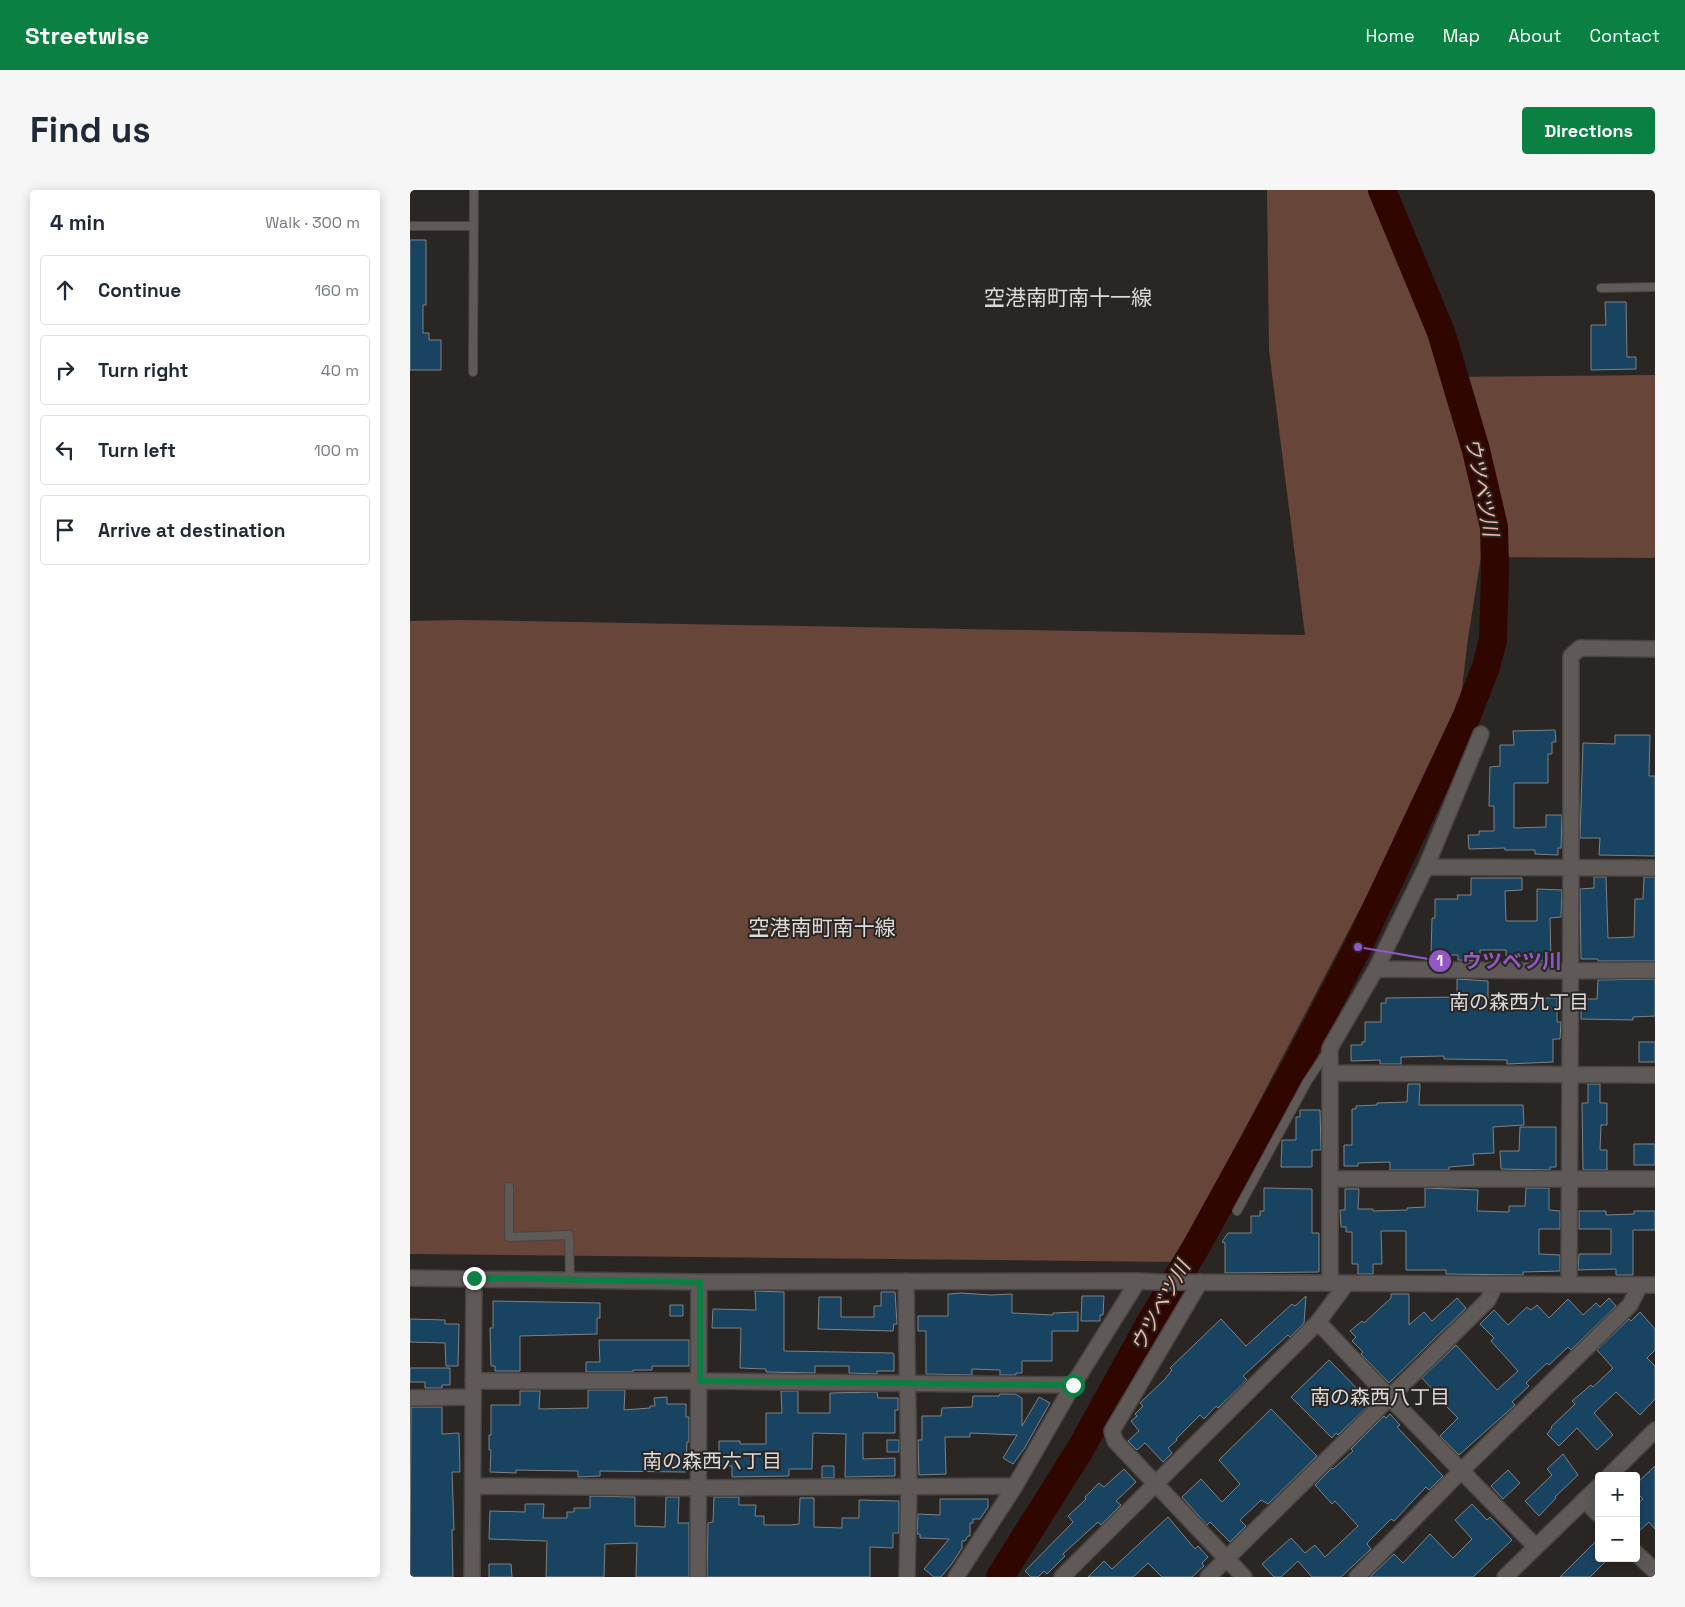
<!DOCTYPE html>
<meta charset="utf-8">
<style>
body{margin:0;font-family:"Space Grotesk","Noto Sans JP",sans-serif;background:#f6f6f7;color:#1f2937}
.controls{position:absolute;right:15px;bottom:15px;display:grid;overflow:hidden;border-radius:5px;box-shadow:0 2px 12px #0003}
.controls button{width:45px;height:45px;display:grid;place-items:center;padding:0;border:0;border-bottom:1px solid #e0e1e3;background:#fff;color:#1f2937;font:25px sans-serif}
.stop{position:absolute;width:15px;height:15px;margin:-11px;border:4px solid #0b8043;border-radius:50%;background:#fff}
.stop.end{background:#0b8043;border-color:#fff;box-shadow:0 1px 5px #0008}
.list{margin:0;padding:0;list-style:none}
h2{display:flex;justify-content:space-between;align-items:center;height:65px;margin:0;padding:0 20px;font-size:21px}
h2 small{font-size:16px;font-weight:400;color:#747a83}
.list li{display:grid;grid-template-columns:32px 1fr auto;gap:15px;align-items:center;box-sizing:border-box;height:70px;margin:0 10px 10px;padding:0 10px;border:1px solid #e0e1e3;border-radius:5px}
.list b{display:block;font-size:19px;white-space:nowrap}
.list em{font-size:16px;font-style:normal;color:#747a83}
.icon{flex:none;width:28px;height:28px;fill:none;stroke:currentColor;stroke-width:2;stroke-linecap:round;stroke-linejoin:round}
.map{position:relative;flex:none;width:1245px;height:1387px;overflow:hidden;border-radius:5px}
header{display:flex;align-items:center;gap:30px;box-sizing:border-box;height:70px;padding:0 25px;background:#0b8043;color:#fff}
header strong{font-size:24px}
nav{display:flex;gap:28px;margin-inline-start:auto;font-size:18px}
.intro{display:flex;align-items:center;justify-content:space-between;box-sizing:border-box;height:120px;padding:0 30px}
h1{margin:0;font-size:35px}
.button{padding:12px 22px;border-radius:5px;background:#0b8043;color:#fff;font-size:18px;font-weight:700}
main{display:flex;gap:30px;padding:0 30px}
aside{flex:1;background:#fff;border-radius:5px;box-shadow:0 2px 12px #0003}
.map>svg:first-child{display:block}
.green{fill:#684539}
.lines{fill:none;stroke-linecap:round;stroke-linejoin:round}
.river{stroke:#2f0600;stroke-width:28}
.building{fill:#184361;stroke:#7d8285}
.lane-casing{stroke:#484442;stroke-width:10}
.street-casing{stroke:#484442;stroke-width:18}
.secondary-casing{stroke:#484442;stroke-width:18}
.lane{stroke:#5f5a58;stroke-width:8}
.street{stroke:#5f5a58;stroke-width:15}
.secondary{stroke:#5f5a58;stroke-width:15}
.route{stroke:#0b8043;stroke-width:6}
.labels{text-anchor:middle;stroke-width:4;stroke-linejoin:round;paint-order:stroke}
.water-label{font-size:20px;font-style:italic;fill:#f7b7a2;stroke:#2a2624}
.neighbourhood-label{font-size:20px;fill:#dddad9;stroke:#2a2624}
.quarter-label{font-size:21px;fill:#dddad9;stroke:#2a2624}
.leader{fill:none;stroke:#9458c6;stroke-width:2}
.callout-dot{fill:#9458c6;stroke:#2a2624;stroke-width:2}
.mark-label{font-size:15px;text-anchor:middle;font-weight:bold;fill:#fff}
.callout-label{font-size:20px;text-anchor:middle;font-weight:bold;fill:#9458c6;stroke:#2a2624;stroke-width:4;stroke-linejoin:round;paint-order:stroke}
</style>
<header>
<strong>Streetwise</strong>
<nav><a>Home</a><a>Map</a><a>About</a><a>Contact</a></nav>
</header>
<div class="intro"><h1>Find us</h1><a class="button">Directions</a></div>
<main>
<aside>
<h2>4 min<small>Walk · 300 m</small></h2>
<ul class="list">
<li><svg class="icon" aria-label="ahead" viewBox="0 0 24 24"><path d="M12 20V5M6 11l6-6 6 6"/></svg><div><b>Continue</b></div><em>160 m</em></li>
<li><svg class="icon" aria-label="right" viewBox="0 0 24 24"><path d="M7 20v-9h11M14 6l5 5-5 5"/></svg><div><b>Turn right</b></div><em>40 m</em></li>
<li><svg class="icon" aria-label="left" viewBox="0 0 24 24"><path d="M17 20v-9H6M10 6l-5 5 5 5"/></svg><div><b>Turn left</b></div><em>100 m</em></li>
<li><svg class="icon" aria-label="arrive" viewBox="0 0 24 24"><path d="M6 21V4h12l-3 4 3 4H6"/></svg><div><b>Arrive at destination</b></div></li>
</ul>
</aside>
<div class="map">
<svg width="1245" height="1387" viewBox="0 0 1245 1387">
<rect width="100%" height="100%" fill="#2a2624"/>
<path class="green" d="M 857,0 L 961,0 L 1030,166 L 1034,187 L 1245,185 L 1245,368 L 1071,367 L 1058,448 L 1048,532 L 765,1072 L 0,1064 L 0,431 L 51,430 L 895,445 L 859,160 Z"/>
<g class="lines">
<path class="river" d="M 590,1387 L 671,1258 L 740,1133 L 786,1057 L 888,872 L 948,757 L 1056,528 L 1076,477 L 1083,450 L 1085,381 L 1084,337 L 1066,260 L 1031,142 L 972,0"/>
</g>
<path class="building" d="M 0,50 L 16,50 L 16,115 L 13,115 L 13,143 L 19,143 L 19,150 L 31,150 L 31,180 L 0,180 Z
M 1195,112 L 1216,112 L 1217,167 L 1226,167 L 1226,179 L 1181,180 L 1181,135 L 1196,135 Z
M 1145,540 L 1146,552 L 1142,552 L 1142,564 L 1138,564 L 1138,593 L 1104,593 L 1104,638 L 1136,637 L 1136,625 L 1152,625 L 1151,658 L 1148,658 L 1148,665 L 1125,664 L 1125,660 L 1095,660 L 1095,658 L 1059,659 L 1058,645 L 1069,645 L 1069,641 L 1084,641 L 1084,616 L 1079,616 L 1080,577 L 1090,576 L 1090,555 L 1104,555 L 1103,541 Z
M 1205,545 L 1240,545 L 1239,586 L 1245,586 L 1245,666 L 1189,665 L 1190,648 L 1170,648 L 1173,553 L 1205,554 Z
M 1184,687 L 1196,687 L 1198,748 L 1224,747 L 1225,709 L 1233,709 L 1234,687 L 1245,687 L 1245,771 L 1188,771 L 1188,769 L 1171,769 L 1170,699 L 1184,698 Z
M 1061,688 L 1112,688 L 1112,700 L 1095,701 L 1096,731 L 1127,731 L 1127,699 L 1152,700 L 1151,727 L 1140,728 L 1141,771 L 1121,771 L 1121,765 L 1096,766 L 1096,760 L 1070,760 L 1070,771 L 1048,770 L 1048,765 L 1021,765 L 1022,728 L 1025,728 L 1025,709 L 1048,709 L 1047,705 L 1061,705 Z
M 1047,789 L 1078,791 L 1078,808 L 1124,810 L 1124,808 L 1147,808 L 1147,832 L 1151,832 L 1150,849 L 1143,849 L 1143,872 L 1097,874 L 1097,870 L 1034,869 L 1034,866 L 991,867 L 991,874 L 970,874 L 970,870 L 941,871 L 941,855 L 952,855 L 952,852 L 955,852 L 955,832 L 971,832 L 971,813 L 976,813 L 976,808 L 1047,807 Z
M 1245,789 L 1245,826 L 1223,827 L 1223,830 L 1171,829 L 1171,818 L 1175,818 L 1175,809 L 1187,809 L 1188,790 Z
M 1229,852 L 1245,852 L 1245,872 L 1229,872 Z
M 998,894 L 1010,894 L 1009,915 L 1113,915 L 1114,935 L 1083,937 L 1084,963 L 1063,964 L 1064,975 L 1039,977 L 1039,980 L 980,980 L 980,972 L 948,973 L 948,976 L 934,976 L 934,955 L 942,955 L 942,919 L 946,919 L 946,916 L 967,915 L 967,913 L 997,912 Z
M 1178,894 L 1190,894 L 1190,913 L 1197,913 L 1197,935 L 1191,935 L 1190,960 L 1197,960 L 1197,980 L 1173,980 L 1172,913 L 1178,913 Z
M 890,920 L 910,920 L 911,960 L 902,960 L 902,977 L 871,977 L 872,950 L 886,950 L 886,927 L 890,927 Z
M 1110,937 L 1146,937 L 1146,977 L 1140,977 L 1140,980 L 1091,979 L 1090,961 L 1109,961 Z
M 1224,954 L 1245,954 L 1245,975 L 1224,975 Z
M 854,998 L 902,999 L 902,1043 L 909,1043 L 909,1082 L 815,1083 L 815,1053 L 812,1052 L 818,1043 L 841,1043 L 841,1026 L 850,1026 L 850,1021 L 854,1021 Z
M 1015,998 L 1068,1000 L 1067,1021 L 1099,1022 L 1099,1016 L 1115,1016 L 1116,998 L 1139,998 L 1139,1020 L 1150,1021 L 1150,1039 L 1129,1039 L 1129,1064 L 1150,1065 L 1150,1081 L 1113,1082 L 1113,1085 L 1036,1084 L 1036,1080 L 996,1080 L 996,1041 L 971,1041 L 972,1074 L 963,1074 L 963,1084 L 948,1084 L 948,1074 L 942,1074 L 942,1042 L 936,1042 L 936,1037 L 931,1037 L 930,1020 L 935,1020 L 935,999 L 949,999 L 948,1019 L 963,1019 L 963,1021 L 997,1020 L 997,1018 L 1015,1017 Z
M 1169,1021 L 1196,1021 L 1196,1025 L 1224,1024 L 1224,1021 L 1245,1021 L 1245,1040 L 1223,1040 L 1223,1085 L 1206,1085 L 1206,1079 L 1168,1080 L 1169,1064 L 1201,1064 L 1201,1039 L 1169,1039 Z
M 345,1101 L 374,1102 L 374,1161 L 483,1163 L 484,1165 L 484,1181 L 467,1181 L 467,1184 L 439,1183 L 439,1176 L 405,1176 L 405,1183 L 356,1182 L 356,1179 L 330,1178 L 331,1138 L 302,1138 L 303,1119 L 346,1120 Z
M 471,1102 L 485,1102 L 487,1134 L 484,1134 L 483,1141 L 408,1139 L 409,1107 L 431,1107 L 431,1127 L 464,1127 L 464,1116 L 471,1116 Z
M 551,1103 L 581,1105 L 602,1104 L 602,1123 L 643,1125 L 643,1123 L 668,1122 L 668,1141 L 642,1141 L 642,1171 L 612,1171 L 612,1183 L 606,1183 L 606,1185 L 590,1185 L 590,1180 L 562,1179 L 562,1185 L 516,1184 L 516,1141 L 508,1141 L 508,1126 L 538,1126 L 538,1104 Z
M 981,1104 L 999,1104 L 999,1135 L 1014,1122 L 1022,1131 L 1047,1108 L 1056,1118 L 979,1193 L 951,1164 L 953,1162 L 942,1151 L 946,1147 L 940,1141 L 952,1131 L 954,1133 L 981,1108 Z
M 672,1106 L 694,1106 L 693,1125 L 690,1125 L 690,1131 L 671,1131 Z
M 896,1106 L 894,1133 L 880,1147 L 878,1145 L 833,1186 L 837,1190 L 808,1218 L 806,1216 L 794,1229 L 790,1225 L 766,1249 L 767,1250 L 758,1258 L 762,1263 L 753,1272 L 735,1253 L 727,1260 L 718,1251 L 729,1241 L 721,1231 L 727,1226 L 725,1224 L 733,1216 L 730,1213 L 755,1189 L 762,1180 L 760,1178 L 811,1129 L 836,1156 L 882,1114 L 885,1116 Z
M 1199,1108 L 1206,1116 L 1161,1160 L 1158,1157 L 1139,1175 L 1137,1173 L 1116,1193 L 1119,1196 L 1102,1212 L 1105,1215 L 1049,1265 L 1030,1246 L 1048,1228 L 1027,1207 L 1029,1206 L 1012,1188 L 1046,1155 L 1087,1200 L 1108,1181 L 1081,1151 L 1084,1148 L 1070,1134 L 1084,1120 L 1098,1135 L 1117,1117 L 1121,1120 L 1127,1115 L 1139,1128 L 1158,1109 L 1173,1125 L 1186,1113 L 1190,1117 Z
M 83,1111 L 190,1113 L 190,1128 L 187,1128 L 187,1144 L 110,1146 L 110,1181 L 85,1181 L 85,1176 L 81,1176 L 80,1138 L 83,1138 Z
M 260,1115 L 273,1115 L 273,1126 L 260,1126 Z
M 1230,1122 L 1245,1139 L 1245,1160 L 1237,1168 L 1245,1176 L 1245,1209 L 1230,1225 L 1206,1202 L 1184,1223 L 1203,1245 L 1187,1260 L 1167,1238 L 1149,1256 L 1137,1244 L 1142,1238 L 1141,1237 L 1165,1214 L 1162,1211 L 1181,1195 L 1183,1197 L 1203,1178 L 1187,1160 L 1219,1129 L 1221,1131 Z
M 0,1129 L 35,1130 L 35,1134 L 49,1134 L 48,1176 L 36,1176 L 35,1153 L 0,1152 Z
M 189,1150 L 279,1150 L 279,1176 L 242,1176 L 242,1180 L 223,1180 L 223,1182 L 176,1182 L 176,1172 L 190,1172 Z
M 919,1170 L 961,1213 L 928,1245 L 926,1243 L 922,1248 L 881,1207 Z
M 0,1178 L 40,1178 L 40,1195 L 32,1195 L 32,1198 L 15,1198 L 15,1192 L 0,1192 Z
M 178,1200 L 215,1200 L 214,1220 L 240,1218 L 240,1216 L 245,1216 L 244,1208 L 257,1207 L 257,1214 L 276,1214 L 276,1227 L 279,1227 L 279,1252 L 277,1252 L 276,1282 L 190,1281 L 190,1286 L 168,1287 L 168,1281 L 106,1280 L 106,1283 L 80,1282 L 81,1260 L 79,1260 L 79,1245 L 81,1245 L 81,1215 L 110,1215 L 110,1201 L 130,1201 L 129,1219 L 178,1218 Z
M 371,1201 L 388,1201 L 388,1223 L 420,1223 L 420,1203 L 467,1202 L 468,1208 L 488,1208 L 488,1220 L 485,1220 L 485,1243 L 453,1243 L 453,1269 L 485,1268 L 485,1286 L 435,1287 L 436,1244 L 403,1243 L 402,1279 L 379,1279 L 379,1286 L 322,1287 L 322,1276 L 309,1276 L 309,1251 L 330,1251 L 330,1254 L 356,1254 L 356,1223 L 372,1223 Z
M 590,1204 L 605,1204 L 612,1208 L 612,1236 L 629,1207 L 640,1213 L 614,1259 L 603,1274 L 593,1268 L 607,1245 L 560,1243 L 560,1247 L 535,1247 L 536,1284 L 509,1285 L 508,1250 L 512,1250 L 512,1226 L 531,1226 L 532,1218 L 562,1217 L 563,1206 L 589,1206 Z
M 1,1217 L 32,1217 L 32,1244 L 49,1243 L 50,1282 L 42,1282 L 44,1340 L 42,1340 L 43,1387 L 0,1387 Z
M 861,1219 L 907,1266 L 858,1314 L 851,1310 L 830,1330 L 836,1336 L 820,1352 L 800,1332 L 797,1335 L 772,1307 L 791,1289 L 812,1312 L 830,1294 L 809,1270 Z
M 980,1224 L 990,1235 L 987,1237 L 1033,1286 L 1019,1300 L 1016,1297 L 984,1331 L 981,1329 L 958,1352 L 957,1354 L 961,1359 L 931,1387 L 902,1387 L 888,1371 L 871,1387 L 864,1387 L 852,1374 L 881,1348 L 895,1363 L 905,1355 L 915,1367 L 948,1336 L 925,1311 L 922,1314 L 905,1295 L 922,1278 L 923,1279 L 943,1261 L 941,1259 L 974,1226 L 976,1228 Z
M 477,1250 L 489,1250 L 489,1262 L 477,1262 Z
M 1153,1264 L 1168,1285 L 1145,1307 L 1146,1308 L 1129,1326 L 1115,1311 L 1142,1285 L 1137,1279 Z
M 412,1276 L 424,1276 L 424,1288 L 412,1288 Z
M 1245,1276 L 1245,1339 L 1239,1332 L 1226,1344 L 1226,1315 L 1233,1309 L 1226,1302 L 1226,1294 Z
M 714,1279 L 726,1292 L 706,1311 L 711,1315 L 691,1335 L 688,1332 L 653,1364 L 655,1366 L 637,1384 L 634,1381 L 628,1387 L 621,1387 L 615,1381 L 663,1332 L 658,1326 L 676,1309 L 675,1307 L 689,1293 L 694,1297 Z
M 1098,1280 L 1110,1293 L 1093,1309 L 1081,1296 Z
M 180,1306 L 225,1307 L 225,1336 L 255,1337 L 256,1307 L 269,1307 L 268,1333 L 279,1333 L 279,1387 L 226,1387 L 227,1353 L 195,1354 L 194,1387 L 136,1387 L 137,1351 L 79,1349 L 80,1321 L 115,1322 L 115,1314 L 134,1314 L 133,1328 L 157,1328 L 157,1322 L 164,1322 L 164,1318 L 180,1318 Z
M 304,1307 L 329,1307 L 329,1315 L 346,1315 L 345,1326 L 354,1326 L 354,1335 L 381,1335 L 389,1334 L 390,1308 L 404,1308 L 404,1337 L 432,1338 L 432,1328 L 449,1328 L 449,1310 L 489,1311 L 489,1343 L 483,1343 L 483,1358 L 460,1357 L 460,1387 L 297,1387 L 298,1333 L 303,1332 Z
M 530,1309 L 578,1309 L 578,1317 L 570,1329 L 563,1329 L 563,1333 L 560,1333 L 560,1346 L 558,1346 L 555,1351 L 552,1351 L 552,1358 L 541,1375 L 531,1387 L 524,1387 L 514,1379 L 539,1349 L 510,1348 L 510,1344 L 507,1344 L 508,1324 L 530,1325 Z
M 1062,1314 L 1077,1330 L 1080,1327 L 1102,1350 L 1063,1387 L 960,1387 L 984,1364 L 993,1373 L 1020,1344 L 1043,1368 L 1062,1349 L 1045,1330 Z
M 758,1327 L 785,1359 L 788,1356 L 798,1367 L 792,1373 L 794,1376 L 782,1387 L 752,1387 L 738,1373 L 723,1387 L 678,1387 L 694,1371 L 702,1379 Z
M 1189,1348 L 1189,1368 L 1199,1368 L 1180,1387 L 1150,1387 Z
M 79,1374 L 101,1374 L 102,1387 L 79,1387 Z"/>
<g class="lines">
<g class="lane-casing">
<path id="lane" d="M 0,36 L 64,36
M 1191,98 L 1245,97
M 63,182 L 64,0
M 99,997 L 99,1047 L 159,1045 L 160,1090
M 827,1021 L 897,892 L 917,862"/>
</g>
<g class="street-casing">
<path id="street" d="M 1016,677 L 1245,678
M 966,779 L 1161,781 L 1245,780
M 920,883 L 1245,885
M 920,989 L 1245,989
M 0,1088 L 289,1092 L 728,1091 L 746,1092 L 1245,1095
M 496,1091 L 499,1297 L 497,1387
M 790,1092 L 702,1241 L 705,1251 L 834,1387
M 920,1092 L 920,858 L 966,779 L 1016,677 L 1071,544
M 1159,1094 L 1161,679 L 1161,466 L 1170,458 L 1245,459
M 908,1132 L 980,1208 L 1126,1357
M 63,1191 L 290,1191 L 663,1195
M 0,1208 L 63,1207
M 63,1296 L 289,1298 L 605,1296
M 1174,1310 L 1189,1325
M 1226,1363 L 1245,1381
M 62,1387 L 64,1088
M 288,1387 L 289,1092
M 546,1387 L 605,1296 L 663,1195 L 728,1091
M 652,1387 L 908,1132 L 937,1093
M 798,1387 L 1078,1110 L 1085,1095
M 947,1387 L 1051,1281 L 1220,1115 L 1230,1095"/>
</g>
<g class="secondary-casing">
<path id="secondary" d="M 1199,1286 L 1245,1240
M 1095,1387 L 1189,1296"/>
</g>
<use href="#lane" class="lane"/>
<use href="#street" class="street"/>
<use href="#secondary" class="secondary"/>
</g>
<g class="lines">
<path class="route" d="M 64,1088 L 290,1092 L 290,1191 L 663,1195"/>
</g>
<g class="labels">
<g class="water-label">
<text transform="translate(1072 297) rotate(79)" y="7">ウツベツ川</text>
<text transform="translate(750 1116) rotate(-61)" y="7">ウツベツ川</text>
</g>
<g class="neighbourhood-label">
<text x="1109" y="819">南の森西九丁目</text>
<text x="970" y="1214">南の森西八丁目</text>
<text x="302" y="1278">南の森西六丁目</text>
</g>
<g class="quarter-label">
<text x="658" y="115">空港南町南十一線</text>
<text x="412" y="745">空港南町南十線</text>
</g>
</g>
<path class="leader" d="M948 757L1030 771"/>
<g class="callout-dot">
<circle cx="948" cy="757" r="5"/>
<circle cx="1030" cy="771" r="12"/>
</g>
<g class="mark-label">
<text x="1030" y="776">1</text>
</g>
<g class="callout-label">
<text x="1102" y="778">ウツベツ川</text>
</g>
</svg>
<div class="controls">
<button>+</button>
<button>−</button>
</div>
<div class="stop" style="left:663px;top:1195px"></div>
<div class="stop end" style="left:64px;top:1088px"></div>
</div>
</main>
